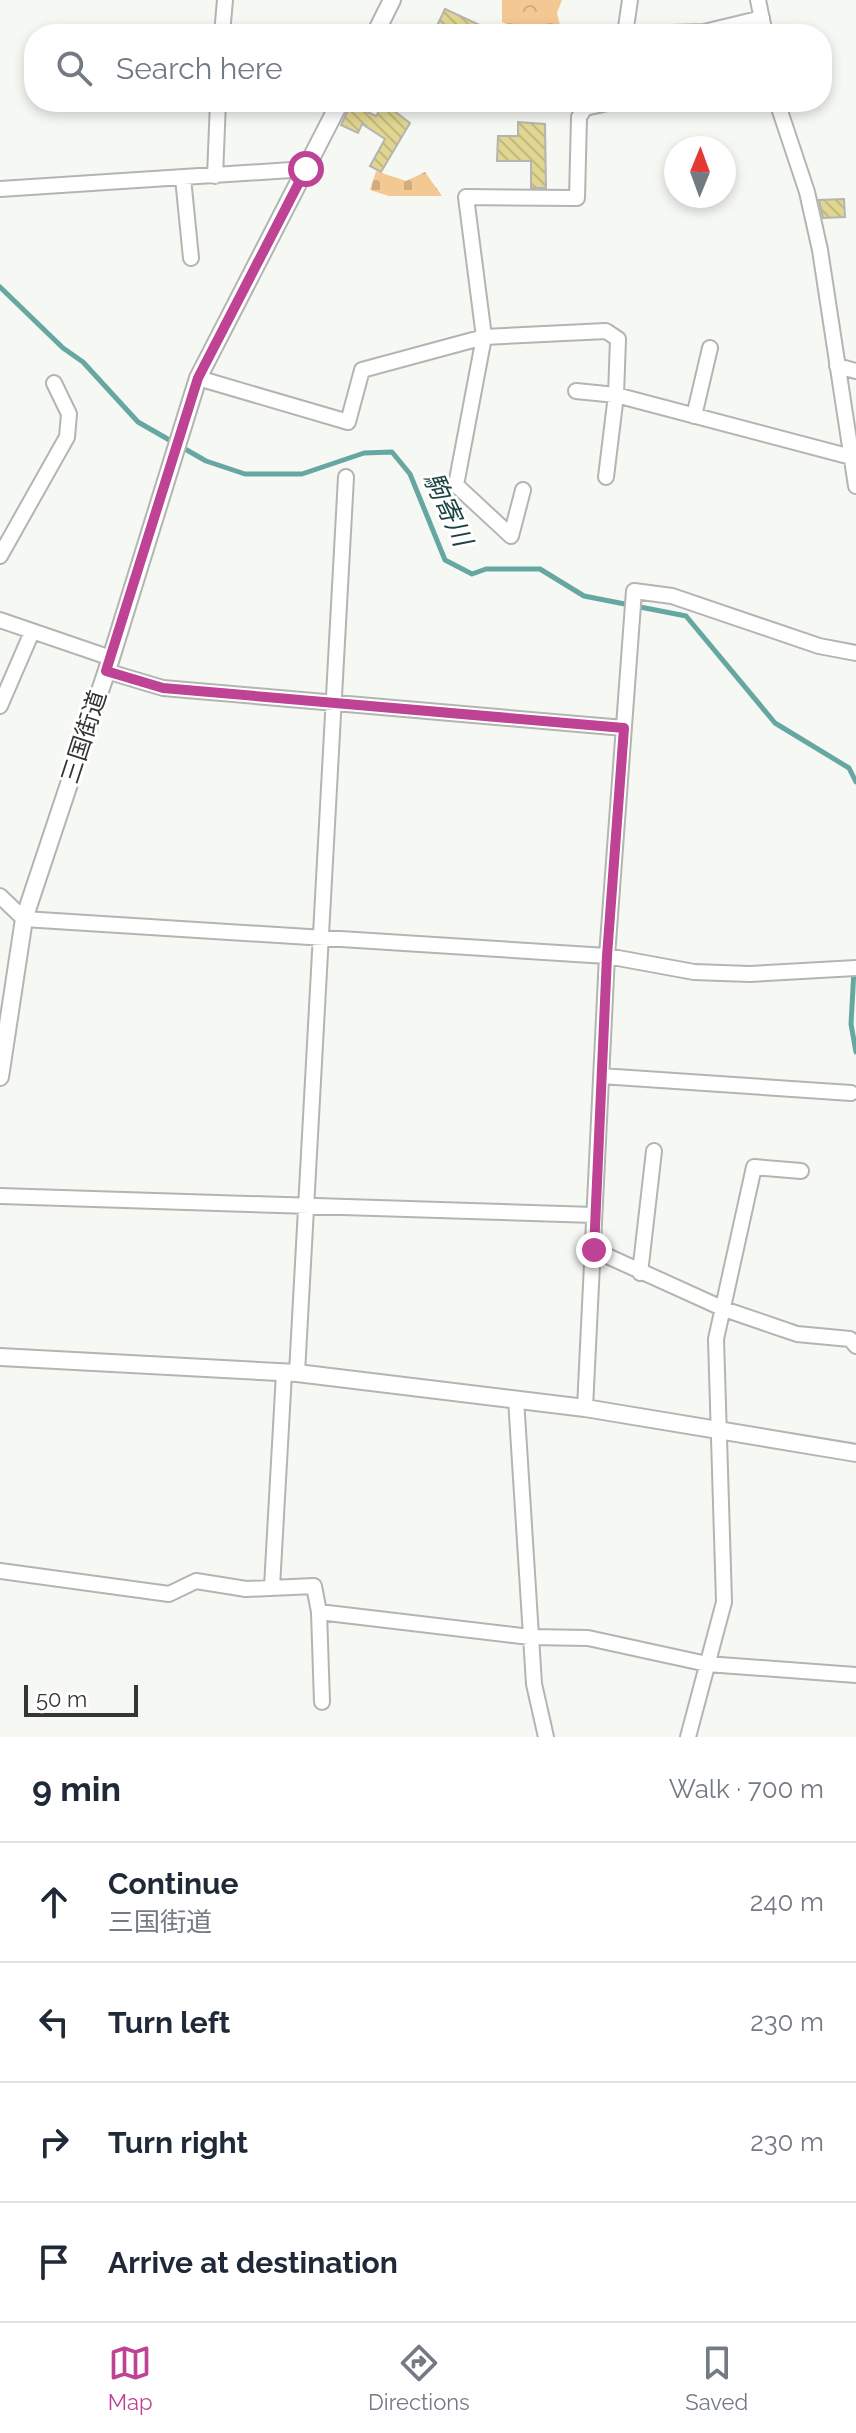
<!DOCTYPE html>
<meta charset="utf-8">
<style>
body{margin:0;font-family:Raleway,"Noto Sans JP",sans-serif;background:#f6f6f7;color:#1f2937}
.compass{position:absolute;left:664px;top:136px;width:72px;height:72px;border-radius:50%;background:#fff;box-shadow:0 4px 12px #0003;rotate:1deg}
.scale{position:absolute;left:24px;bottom:20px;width:114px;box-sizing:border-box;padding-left:8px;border:4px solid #353534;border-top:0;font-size:22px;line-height:28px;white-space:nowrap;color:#353534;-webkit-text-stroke:6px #fff;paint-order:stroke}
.stop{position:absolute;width:24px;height:24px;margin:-18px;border:6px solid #be4395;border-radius:50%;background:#fff}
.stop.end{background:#be4395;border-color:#fff;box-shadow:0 2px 8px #0008}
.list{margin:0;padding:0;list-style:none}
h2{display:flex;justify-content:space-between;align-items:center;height:104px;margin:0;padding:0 32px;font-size:34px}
h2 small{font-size:26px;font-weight:400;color:#747a83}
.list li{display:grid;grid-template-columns:52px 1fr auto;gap:24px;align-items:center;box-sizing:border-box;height:120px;padding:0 32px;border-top:2px solid #e0e1e3}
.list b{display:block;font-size:30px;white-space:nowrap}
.list p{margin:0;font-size:26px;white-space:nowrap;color:#747a83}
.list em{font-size:26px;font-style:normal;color:#747a83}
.icon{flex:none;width:44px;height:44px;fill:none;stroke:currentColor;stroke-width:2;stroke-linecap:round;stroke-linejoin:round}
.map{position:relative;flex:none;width:856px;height:1737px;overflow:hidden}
.search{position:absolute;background:#fff;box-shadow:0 4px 12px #0003;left:24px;right:24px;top:24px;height:88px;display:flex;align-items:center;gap:20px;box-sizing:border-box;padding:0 28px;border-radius:32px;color:#747a83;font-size:30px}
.sheet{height:584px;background:#fff}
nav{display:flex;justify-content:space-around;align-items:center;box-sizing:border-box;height:112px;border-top:2px solid #e0e1e3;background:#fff;font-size:22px;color:#747a83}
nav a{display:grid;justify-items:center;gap:4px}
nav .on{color:#be4395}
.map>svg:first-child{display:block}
.forest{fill:url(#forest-crowns)}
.cemetery{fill:url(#cemetery-stones)}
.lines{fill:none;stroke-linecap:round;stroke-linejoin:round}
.stream{stroke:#66a7a2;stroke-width:5}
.building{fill:url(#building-back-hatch);stroke:#b5b4b1;stroke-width:2}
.minor-casing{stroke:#b3b5b2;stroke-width:18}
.tertiary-casing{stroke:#b3b5b2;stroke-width:20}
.minor{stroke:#fff;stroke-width:14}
.tertiary{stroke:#fff;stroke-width:16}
.route{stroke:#be4395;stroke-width:10}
.labels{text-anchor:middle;stroke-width:6;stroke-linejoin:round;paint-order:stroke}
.street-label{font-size:24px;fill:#353534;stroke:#fff}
.water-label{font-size:26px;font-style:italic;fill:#194442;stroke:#fff}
</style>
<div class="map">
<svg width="856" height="1737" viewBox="0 0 856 1737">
<defs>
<pattern id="forest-crowns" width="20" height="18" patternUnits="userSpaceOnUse" patternTransform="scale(2)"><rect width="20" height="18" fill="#f4c892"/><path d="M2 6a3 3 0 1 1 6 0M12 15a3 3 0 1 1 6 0" fill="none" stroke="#d2ac7e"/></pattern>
<pattern id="cemetery-stones" width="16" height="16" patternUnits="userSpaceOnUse" patternTransform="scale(2)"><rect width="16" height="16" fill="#f4c892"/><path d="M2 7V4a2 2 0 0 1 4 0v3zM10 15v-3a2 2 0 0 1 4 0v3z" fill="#d2ac7e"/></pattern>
<pattern id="building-back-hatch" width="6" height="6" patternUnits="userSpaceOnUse" patternTransform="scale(2)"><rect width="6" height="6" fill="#e0d691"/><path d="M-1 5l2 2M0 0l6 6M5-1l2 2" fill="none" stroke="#c1b87e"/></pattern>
</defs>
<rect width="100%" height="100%" fill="#f6f8f4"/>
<path class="forest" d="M 502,0 L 562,0 L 557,13 L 560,25 C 537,34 524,33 502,22 Z"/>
<path class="cemetery" d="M 376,171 L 406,181 L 425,172 L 442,196 L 389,196 L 370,190 Z"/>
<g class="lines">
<path class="stream" d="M 0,287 L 63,348 L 83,362 L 138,422 L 206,461 L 245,474 L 302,474 L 364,453 L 392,452 L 410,474 L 445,560 L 472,574 L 486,569 L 540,569 L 584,596 L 686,616 L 775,723 L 849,768 L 856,782
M 854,970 L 851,1024 L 856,1052"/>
</g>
<path class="building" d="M 445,9 L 499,34 L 433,34 Z
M 384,103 L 410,123 L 381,172 L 370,166 L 385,139 L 362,124 L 358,133 L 341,125 L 351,104 L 376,116 Z
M 518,122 L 545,124 L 546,188 L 531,188 L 531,161 L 497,161 L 498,136 L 518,136 Z
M 844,199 L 845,217 L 823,218 L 819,200 Z"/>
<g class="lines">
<g class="minor-casing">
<path id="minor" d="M 758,0 L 765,34
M 222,34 L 225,0
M 625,34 L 630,0
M 638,34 L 704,32 L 762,18
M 777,102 L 807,192 L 820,250 L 856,486
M 215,176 L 218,102
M 183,178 L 191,258
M 0,189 L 306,169
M 837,366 L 856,371
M 198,378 L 348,422 L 362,370 L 484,337 L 606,331 L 618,339 L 616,395 L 855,458
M 576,391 L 616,395 L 606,477
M 694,416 L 710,348
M 523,490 L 511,536 L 456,485 L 484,337 L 466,197 L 577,198 L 579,117 L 585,108 L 612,102
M 0,556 L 67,437 L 69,414 L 54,383
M 0,620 L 111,658
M 106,671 L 163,688 L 624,728
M 0,706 L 32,632
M 0,896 L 24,919 L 607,956 L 694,972 L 750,974 L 856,968
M 601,1076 L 851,1093
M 0,1196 L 594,1215
M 594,1250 L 724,1309 L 797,1334 L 850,1339 L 856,1346
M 640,1273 L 654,1151
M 297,1373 L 346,477
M 516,1399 L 534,1684 L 546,1737
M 585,1408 L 607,956 L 634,591 L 672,596 L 819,646 L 856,653
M 0,1571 L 169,1594 L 196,1581 L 246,1589 L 314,1586 L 319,1612 L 322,1702
M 272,1587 L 284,1373
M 319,1612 L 530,1637 L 588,1638 L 707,1664 L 856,1675
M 688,1737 L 724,1602 L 716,1339 L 754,1167 L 801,1171"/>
</g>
<g class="tertiary-casing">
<path id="tertiary" d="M 375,34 L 392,0
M 0,1077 L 24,919 L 111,658 L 198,378 L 340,102
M 0,1357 L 297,1373 L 585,1408 L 856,1453"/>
</g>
<use href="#minor" class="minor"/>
<use href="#tertiary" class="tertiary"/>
</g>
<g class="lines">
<path class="route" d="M 306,169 L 198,378 L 106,671 L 163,688 L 624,728 L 607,956 L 594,1250"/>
</g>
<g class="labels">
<g class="street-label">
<text transform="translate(84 737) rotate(-72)" y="8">三国街道</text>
</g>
<g class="water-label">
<text transform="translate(448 509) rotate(65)" y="9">駒寄川</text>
</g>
</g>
</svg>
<svg class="compass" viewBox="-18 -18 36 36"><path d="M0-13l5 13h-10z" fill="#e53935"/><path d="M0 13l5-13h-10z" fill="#747a83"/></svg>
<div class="scale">50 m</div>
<div class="stop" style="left:306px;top:169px"></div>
<div class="stop end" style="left:594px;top:1250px"></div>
<div class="search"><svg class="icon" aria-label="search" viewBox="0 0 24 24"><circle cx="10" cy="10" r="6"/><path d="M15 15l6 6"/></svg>Search here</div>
</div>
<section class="sheet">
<h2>9 min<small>Walk · 700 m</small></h2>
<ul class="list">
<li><svg class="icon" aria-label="ahead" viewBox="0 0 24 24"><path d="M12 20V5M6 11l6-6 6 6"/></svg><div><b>Continue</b><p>三国街道</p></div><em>240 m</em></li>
<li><svg class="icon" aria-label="left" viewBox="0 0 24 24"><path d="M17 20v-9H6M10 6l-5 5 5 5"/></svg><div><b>Turn left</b></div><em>230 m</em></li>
<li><svg class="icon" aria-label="right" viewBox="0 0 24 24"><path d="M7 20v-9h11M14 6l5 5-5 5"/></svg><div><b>Turn right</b></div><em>230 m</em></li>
<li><svg class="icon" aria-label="arrive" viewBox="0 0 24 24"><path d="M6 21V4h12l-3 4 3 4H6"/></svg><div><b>Arrive at destination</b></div></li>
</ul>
</section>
<nav>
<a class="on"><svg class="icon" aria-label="map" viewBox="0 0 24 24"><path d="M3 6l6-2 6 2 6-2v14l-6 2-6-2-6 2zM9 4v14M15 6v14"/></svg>Map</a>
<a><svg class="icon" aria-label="directions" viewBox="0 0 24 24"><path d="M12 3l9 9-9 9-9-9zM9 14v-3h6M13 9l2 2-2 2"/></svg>Directions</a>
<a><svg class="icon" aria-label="saved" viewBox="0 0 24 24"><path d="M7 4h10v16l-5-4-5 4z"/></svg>Saved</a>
</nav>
